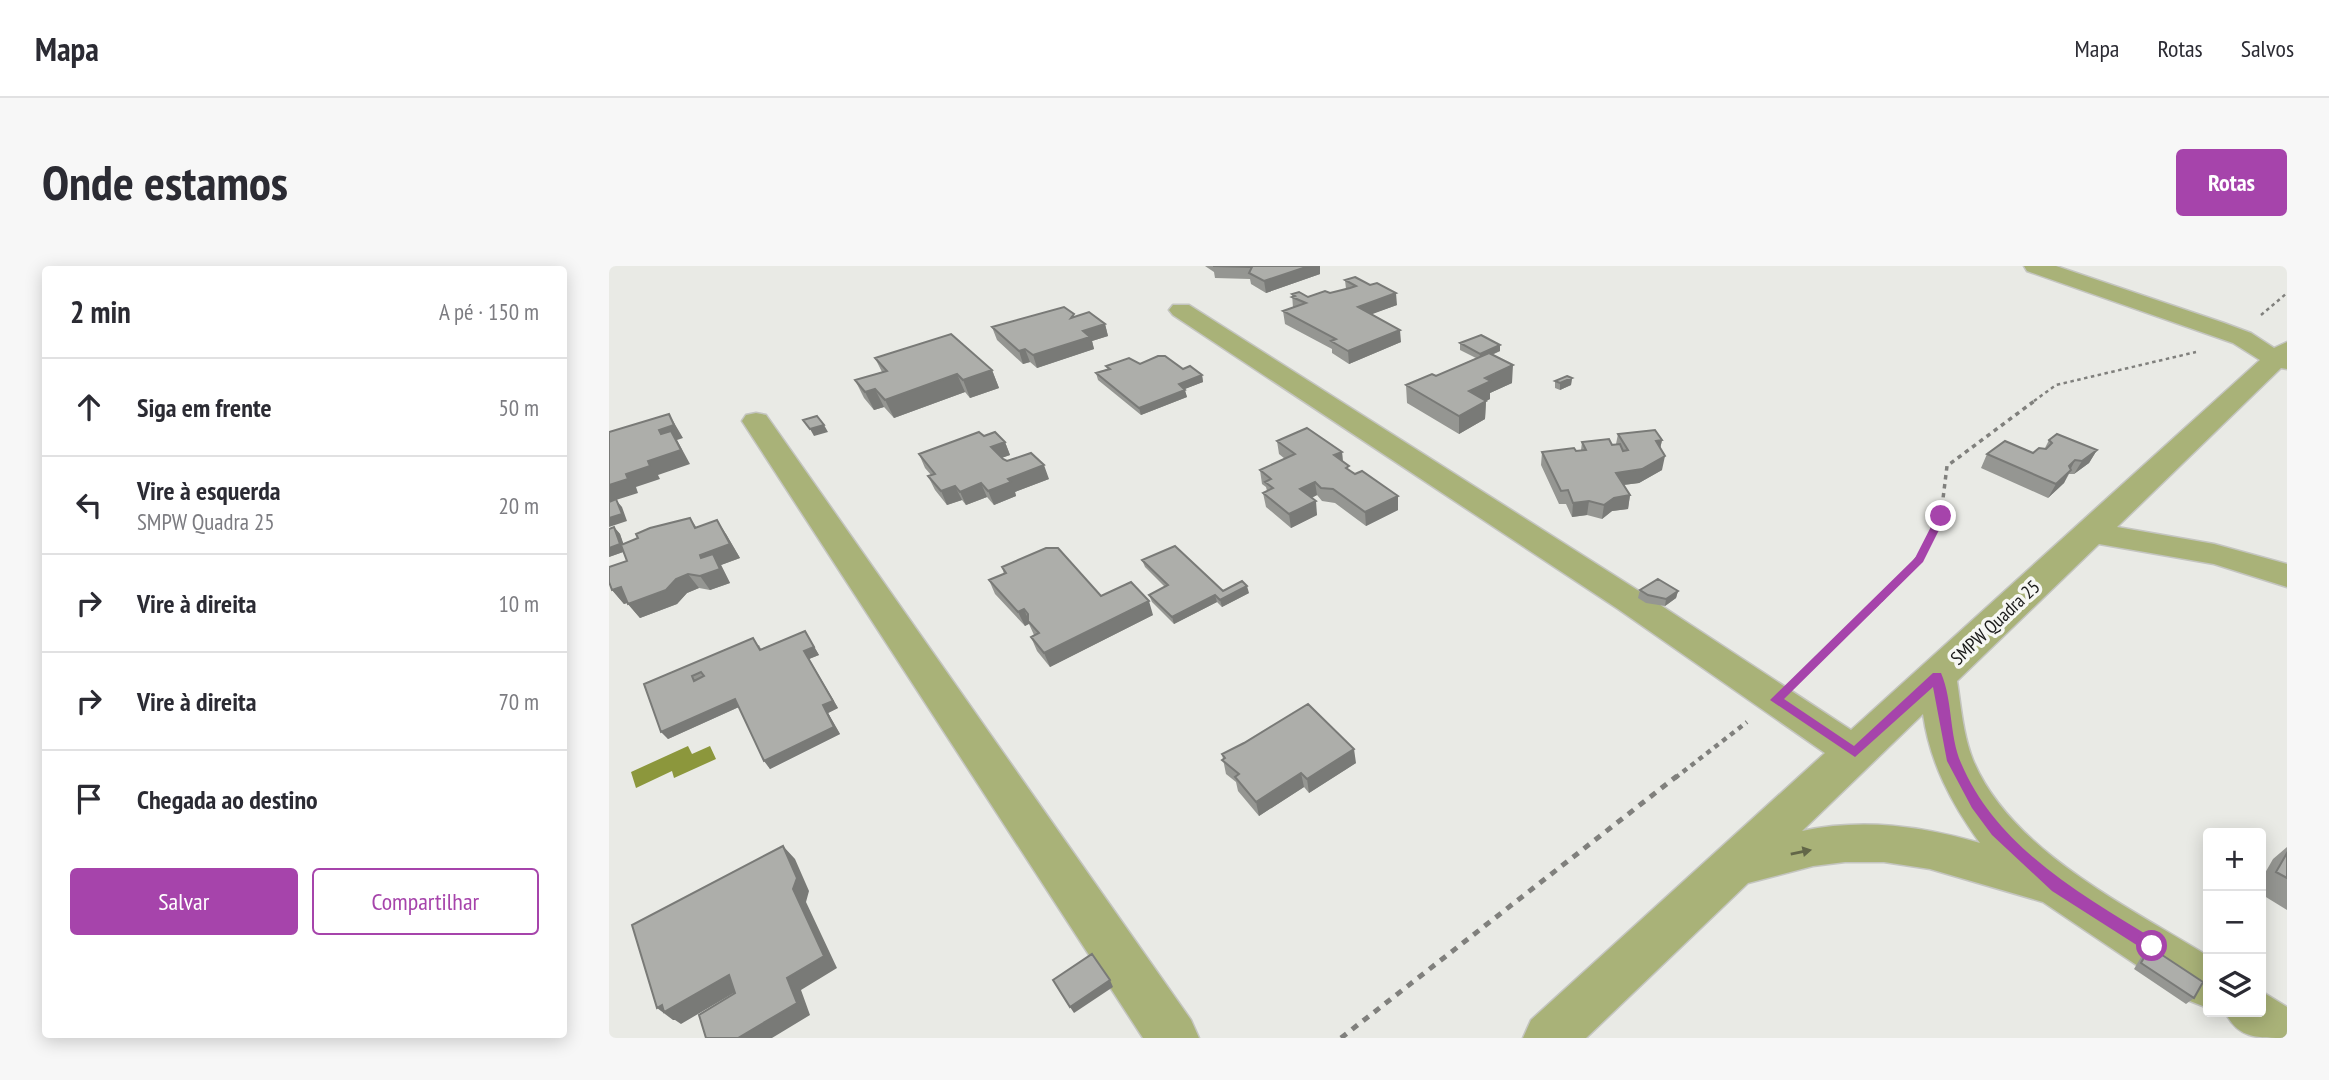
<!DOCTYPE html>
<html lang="pt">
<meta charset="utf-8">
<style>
body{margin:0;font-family:"PT Sans Narrow",sans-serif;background:#f7f7f7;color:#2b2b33}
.controls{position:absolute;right:21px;bottom:21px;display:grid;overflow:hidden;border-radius:7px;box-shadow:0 4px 18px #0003}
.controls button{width:63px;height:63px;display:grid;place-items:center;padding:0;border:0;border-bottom:2px solid #e1e1e2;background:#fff;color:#2b2b33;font:35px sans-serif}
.stop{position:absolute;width:21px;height:21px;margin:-16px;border:5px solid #a644ab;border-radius:50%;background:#fff}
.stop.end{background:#a644ab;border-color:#fff;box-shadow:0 2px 7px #0008}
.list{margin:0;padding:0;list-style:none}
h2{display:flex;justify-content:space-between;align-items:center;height:91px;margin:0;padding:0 28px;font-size:30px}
h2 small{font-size:23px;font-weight:400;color:#7c7c81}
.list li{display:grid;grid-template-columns:46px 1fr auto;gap:21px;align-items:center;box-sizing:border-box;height:98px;padding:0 28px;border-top:2px solid #e1e1e2}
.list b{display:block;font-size:26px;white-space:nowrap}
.list p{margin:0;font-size:23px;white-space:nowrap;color:#7c7c81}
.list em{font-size:23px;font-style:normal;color:#7c7c81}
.actions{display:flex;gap:14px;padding:21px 28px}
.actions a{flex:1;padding:16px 0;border:2px solid #a644ab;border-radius:7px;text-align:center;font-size:24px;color:#a644ab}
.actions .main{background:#a644ab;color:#fff}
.icon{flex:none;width:38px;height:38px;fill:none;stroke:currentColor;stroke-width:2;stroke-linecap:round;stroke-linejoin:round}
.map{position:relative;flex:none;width:1678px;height:772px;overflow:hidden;border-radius:7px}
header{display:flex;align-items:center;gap:42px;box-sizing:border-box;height:98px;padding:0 35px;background:#fff;border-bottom:2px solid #e1e1e2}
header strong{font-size:33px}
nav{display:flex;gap:38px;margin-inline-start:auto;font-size:24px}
.intro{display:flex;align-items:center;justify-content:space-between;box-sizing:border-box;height:168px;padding:0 42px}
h1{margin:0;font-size:49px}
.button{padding:18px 32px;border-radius:7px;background:#a644ab;color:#fff;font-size:24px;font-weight:700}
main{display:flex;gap:42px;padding:0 42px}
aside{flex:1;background:#fff;border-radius:7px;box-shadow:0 4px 18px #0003}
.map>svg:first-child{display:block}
.water{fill:#8c973c}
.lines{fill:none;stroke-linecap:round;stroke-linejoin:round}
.minor-casing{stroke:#c4c5c0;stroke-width:3}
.path-far3{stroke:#80807d;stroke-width:2.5;stroke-dasharray:3.5 3.5;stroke-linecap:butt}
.path-far2{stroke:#80807d;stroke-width:3.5;stroke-dasharray:4.5 4.5;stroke-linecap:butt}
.path-far1{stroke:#80807d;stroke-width:4.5;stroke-dasharray:5 5;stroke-linecap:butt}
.path{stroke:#80807d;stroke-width:5;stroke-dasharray:7 7;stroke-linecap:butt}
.minor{fill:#a9b278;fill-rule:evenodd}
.wall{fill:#959692}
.shaded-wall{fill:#797a77}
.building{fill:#adaeaa;stroke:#797a77;stroke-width:2;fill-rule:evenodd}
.oneway{fill:#626648}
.route{fill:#a644ab}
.labels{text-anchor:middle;stroke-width:7;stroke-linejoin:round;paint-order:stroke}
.street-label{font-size:19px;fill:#1a1a19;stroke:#f6f7f3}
</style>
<header>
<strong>Mapa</strong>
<nav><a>Mapa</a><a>Rotas</a><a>Salvos</a></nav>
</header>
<div class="intro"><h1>Onde estamos</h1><a class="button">Rotas</a></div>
<main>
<aside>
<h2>2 min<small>A pé · 150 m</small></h2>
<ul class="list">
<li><svg class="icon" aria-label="ahead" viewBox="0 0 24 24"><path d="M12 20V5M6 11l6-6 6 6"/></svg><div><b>Siga em frente</b></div><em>50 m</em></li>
<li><svg class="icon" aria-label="left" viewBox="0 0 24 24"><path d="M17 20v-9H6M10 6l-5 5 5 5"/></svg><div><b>Vire à esquerda</b><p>SMPW Quadra 25</p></div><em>20 m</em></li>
<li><svg class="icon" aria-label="right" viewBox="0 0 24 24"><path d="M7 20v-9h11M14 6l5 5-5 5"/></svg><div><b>Vire à direita</b></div><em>10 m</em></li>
<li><svg class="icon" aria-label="right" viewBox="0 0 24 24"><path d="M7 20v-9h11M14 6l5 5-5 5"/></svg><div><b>Vire à direita</b></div><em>70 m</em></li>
<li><svg class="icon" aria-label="arrive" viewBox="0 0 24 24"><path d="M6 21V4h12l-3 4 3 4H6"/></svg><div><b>Chegada ao destino</b></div></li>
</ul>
<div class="actions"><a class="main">Salvar</a><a>Compartilhar</a></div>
</aside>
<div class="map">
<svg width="1678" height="772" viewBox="0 0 1678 772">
<rect width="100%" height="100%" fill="#e9eae5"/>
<path class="water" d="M 79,480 L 83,488 L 101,480 L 107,493 L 65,512 L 63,505 L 27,522 L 22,506 Z"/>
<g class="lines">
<g class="minor-casing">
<path id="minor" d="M 1415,0 L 1447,0 L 1615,57 L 1642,67 L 1665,82 L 1678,76 L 1678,103 L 1672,102 L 1508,261 L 1605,278 L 1678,298 L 1678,321 L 1605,298 L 1490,278 L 1348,415 C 1352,441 1354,469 1364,494 C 1402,585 1520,641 1599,690 L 1599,742 L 1581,735 L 1434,636 L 1321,603 L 1275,596 L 1236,596 L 1204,600 L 1139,617 L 977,772 L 914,772 L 922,754 L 1216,487 L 1009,343 L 564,49 L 560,44 L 564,39 L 580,39 L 1033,327 L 1242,464 L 1651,94 L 1624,77 L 1418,5 ZM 1314,448 C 1321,497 1342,537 1371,577 C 1312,560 1254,552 1193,565 Z
M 147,147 L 157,149 L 582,754 L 590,772 L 534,772 L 133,155 L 137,149 Z
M 1652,725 L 1678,741 L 1678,772 C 1646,772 1629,772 1616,746 L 1652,746 Z"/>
</g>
<path class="path-far3" d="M 1652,49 L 1678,27
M 1425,135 L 1447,119 L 1587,86"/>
<path class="path-far2" d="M 1300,303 L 1325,268 L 1332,249 L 1338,200 L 1428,133"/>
<path class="path-far1" d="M 1192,410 L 1272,334 L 1302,301
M 1066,512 L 1138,456"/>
<path class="path" d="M 732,772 L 1068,510"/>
<use href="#minor" class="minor"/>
</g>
<path class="wall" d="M 596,0 L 711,0 L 711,8 L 657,27 L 642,18 L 641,13 L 606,12 L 605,6 Z
M 736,14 L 788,39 L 762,48 L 792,76 L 740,98 L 723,87 L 723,83 L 676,58 L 674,45 L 684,42 L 683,28 L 699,31 L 721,27 L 737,23 Z
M 465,51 L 496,58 L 499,70 L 483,75 L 485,83 L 428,102 L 421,96 L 414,98 L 388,74 L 383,61 Z
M 851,77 L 891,79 L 891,85 L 883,89 L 903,117 L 881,127 L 881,133 L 877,135 L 876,153 L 850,168 L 798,137 L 797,119 L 827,110 L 867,92 L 851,84 Z
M 266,92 L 383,104 L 390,122 L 361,132 L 356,126 L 285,152 L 275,141 L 265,144 L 255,132 L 246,114 L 273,106 Z
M 531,98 L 574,103 L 593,109 L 594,116 L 575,123 L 578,131 L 532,149 L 489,114 L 487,107 L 498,103 L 497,100 Z
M 963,112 L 962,119 L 951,124 L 946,122 L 946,115 Z
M 1009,168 L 1053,174 L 1051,183 L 1053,204 L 1030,217 L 1015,219 L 1021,229 L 1019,243 L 1003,245 L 993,253 L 978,249 L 963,251 L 957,238 L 950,238 L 932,199 L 933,186 L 972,184 L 973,176 L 1007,178 Z
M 375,170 L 396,176 L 401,189 L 392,192 L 394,193 L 440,213 L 406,226 L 407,230 L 385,239 L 378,231 L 357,239 L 353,234 L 338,239 L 326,224 L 319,210 L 322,209 L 316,202 L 310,188 Z
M 1440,174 L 1488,184 L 1480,197 L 1465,208 L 1460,208 L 1455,217 L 1439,232 L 1372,202 L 1378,188 L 1424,187 L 1436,182 Z
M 668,175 L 733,186 L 734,196 L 740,204 L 789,244 L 757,260 L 726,237 L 713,235 L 708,229 L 703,232 L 708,249 L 682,262 L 657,241 L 654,227 L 658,225 L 657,221 L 653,218 L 651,204 L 676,193 L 670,188 Z
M 81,252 L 88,262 L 117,268 L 131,292 L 112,299 L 121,317 L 101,324 L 90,322 L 78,327 L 68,338 L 31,352 L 18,337 L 15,338 L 3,324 L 18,295 L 14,286 L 0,291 L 0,263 L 5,261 L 11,268 L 14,278 Z
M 533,294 L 614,325 L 640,327 L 613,341 L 608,336 L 565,358 L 543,336 L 540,329 L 556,321 L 536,301 Z
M 393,301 L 492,330 L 544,349 L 441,401 L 428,385 L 422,371 L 425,369 L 420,358 L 416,360 L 386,328 L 380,314 L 395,308 Z
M 1031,324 L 1069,325 L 1067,332 L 1056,340 L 1037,337 L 1029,332 Z
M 196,365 L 210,389 L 200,393 L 229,442 L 219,447 L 231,468 L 161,503 L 130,441 L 59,473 L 35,418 L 150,379 L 152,383 Z
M 613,488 L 747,497 L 700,527 L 695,521 L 650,550 L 629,525 L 627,516 L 617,508 Z
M 1678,581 L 1678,644 L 1652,628 L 1652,614 L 1664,593 Z
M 1541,681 L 1585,732 L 1577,738 L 1525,703 L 1534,688 Z"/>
<path class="shaded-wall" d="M 700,0 L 711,0 L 711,8 L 657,27 L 655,15 Z
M 787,27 L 788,39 L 750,53 L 749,41 Z
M 496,58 L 499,70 L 483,75 L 485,83 L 428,102 L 424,89 L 474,65 Z
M 791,64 L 792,76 L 740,98 L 739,85 Z
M 891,79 L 891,85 L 870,94 L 871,88 Z
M 416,83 L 421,96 L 414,98 L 410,85 Z
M 904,99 L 903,117 L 881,127 L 881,133 L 877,135 L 876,153 L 850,168 L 850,150 L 860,125 L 876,112 Z
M 383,104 L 390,122 L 361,132 L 354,114 Z
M 348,108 L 356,126 L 285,152 L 276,134 Z
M 593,109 L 594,116 L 571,125 L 570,118 Z
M 963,112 L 962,119 L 951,124 L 951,117 Z
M 266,123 L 275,141 L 265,144 L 256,126 Z
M 576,124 L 578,131 L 532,149 L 530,142 Z
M 60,148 L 74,172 L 68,174 L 81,198 L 49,209 L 51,213 L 27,221 L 29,227 L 7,234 L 13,241 L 18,255 L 0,261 L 0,219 L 61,181 L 50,164 Z
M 215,159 L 219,166 L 205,170 L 201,163 Z
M 1053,174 L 1050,188 L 1047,175 Z
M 396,176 L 401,189 L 387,194 L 382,181 Z
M 1488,184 L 1480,197 L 1465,208 L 1473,195 Z
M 733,186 L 734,199 L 725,189 Z
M 1056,190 L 1053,204 L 1030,217 L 1005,220 L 1007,207 Z
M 1466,194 L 1455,217 L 1439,232 L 1447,218 L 1460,200 Z
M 435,199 L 440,213 L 406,226 L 407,230 L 385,239 L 379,225 L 399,213 Z
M 706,216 L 708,229 L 693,236 L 691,223 Z
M 372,217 L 378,231 L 357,239 L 351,226 Z
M 346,220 L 353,234 L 338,239 L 332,225 Z
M 1021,229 L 1019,243 L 1003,245 L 993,253 L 995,239 L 1005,232 Z
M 789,230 L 789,244 L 757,260 L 756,246 Z
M 707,235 L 708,249 L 682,262 L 680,248 Z
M 980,235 L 978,249 L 963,251 L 964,237 Z
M 108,254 L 117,268 L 131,292 L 112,299 L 121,317 L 101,324 L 91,310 L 91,289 Z
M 5,261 L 11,268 L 17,285 L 0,291 L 0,282 Z
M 79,308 L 90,322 L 78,327 L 68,338 L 31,352 L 19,338 L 67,313 Z
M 638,320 L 640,327 L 613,341 L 611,334 Z
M 12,321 L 24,335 L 15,338 L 3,324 Z
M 1069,325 L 1067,332 L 1056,340 L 1057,333 Z
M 606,329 L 608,336 L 565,358 L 563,351 Z
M 540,335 L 544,349 L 441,401 L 435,387 Z
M 415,343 L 421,357 L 416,360 L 409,346 Z
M 196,365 L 210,389 L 200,393 L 229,442 L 219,447 L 231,468 L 161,503 L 155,495 L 214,439 L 195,385 Z
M 126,433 L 132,440 L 59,473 L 52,466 Z
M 745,483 L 747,497 L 700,527 L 698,513 Z
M 692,507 L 695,521 L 650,550 L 647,536 Z
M 174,580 L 186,593 L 200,625 L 197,636 L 228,702 L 192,724 L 201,749 L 163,772 L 129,772 L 178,712 L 184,623 Z
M 120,709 L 135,721 L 72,758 L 66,754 L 64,754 L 48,742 Z
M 501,714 L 504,721 L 465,747 L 461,741 Z"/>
<path class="building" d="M 604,0 L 700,0 L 655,15 L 640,7 L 643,1 Z
M 746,11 L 761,19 L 768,17 L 787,27 L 749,41 L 791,64 L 739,85 L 722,75 L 727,73 L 674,45 L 697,37 L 683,31 L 686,30 L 683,28 L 690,26 L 699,31 L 716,25 L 721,27 L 741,22 L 747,20 L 736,14 Z
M 455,41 L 465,48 L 462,52 L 480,46 L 496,58 L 474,65 L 481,71 L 424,89 L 416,83 L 410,85 L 383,61 Z
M 342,68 L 383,104 L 354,114 L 348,108 L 276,134 L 266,123 L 256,126 L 246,114 L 278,105 L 266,92 Z
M 872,69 L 891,79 L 871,88 L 851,77 Z
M 880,87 L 904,99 L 876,112 L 882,115 L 860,125 L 877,135 L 850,150 L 797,119 L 823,108 L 827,110 Z
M 549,90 L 556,90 L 574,103 L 581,100 L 593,109 L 570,118 L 576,124 L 530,142 L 487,107 L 501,103 L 497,100 L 520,92 L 531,98 Z
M 958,110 L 963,112 L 951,117 L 946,115 Z
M 60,148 L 65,159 L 50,164 L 52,168 L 62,165 L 72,184 L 39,195 L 41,200 L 17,208 L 19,213 L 0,219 L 0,166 Z
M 208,150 L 215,159 L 201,163 L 194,154 Z
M 698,162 L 733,186 L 725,189 L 740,200 L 737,202 L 746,208 L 753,205 L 789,230 L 756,246 L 724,223 L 712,222 L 706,216 L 691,223 L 707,235 L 680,248 L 654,227 L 664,222 L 656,216 L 662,213 L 651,204 L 686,188 L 668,175 Z
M 1046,164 L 1053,174 L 1047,175 L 1056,190 L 1033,203 L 1007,207 L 1021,229 L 1005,232 L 995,239 L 980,235 L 964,237 L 959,224 L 952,225 L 933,186 L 965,182 L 967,185 L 977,184 L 973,176 L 1000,173 L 1003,179 L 1011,178 L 1014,185 L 1019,184 L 1009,168 Z
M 370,166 L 375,170 L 386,166 L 396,176 L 382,181 L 394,193 L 398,195 L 422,187 L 435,199 L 399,213 L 402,216 L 379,225 L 372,217 L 351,226 L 346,220 L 332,225 L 319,210 L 326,208 L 310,188 Z
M 1448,168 L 1488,184 L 1473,195 L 1466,194 L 1460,200 L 1462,204 L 1447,218 L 1378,188 L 1396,175 L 1424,187 L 1430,182 L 1437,183 L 1443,177 L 1440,174 Z
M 7,233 L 13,248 L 0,252 L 0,236 Z
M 81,252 L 86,262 L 108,254 L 121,278 L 91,289 L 92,292 L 104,288 L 111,303 L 91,310 L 79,308 L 67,313 L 57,324 L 19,338 L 12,321 L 3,324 L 0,316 L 0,301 L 18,295 L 12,279 L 29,272 L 27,268 L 41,262 Z
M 5,261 L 11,278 L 0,282 L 0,263 Z
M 566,280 L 614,325 L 633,315 L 638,320 L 611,334 L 606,329 L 563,351 L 540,329 L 559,319 L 533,294 Z
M 437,282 L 449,282 L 492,330 L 522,316 L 540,335 L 435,387 L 422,371 L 430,367 L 419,355 L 419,348 L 415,343 L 409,346 L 380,314 L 397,307 L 393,301 Z
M 1049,313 L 1069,325 L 1057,333 L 1039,329 L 1031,324 Z
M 196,365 L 205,381 L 195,385 L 224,435 L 214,439 L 225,461 L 155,495 L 126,433 L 52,466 L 35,418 L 144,372 L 151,384 ZM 92,406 L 95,410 L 85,415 L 83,410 Z
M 699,438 L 745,483 L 698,513 L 692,507 L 647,536 L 626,511 L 630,508 L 613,494 L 616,492 L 613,488 L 635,477 Z
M 174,580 L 188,612 L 184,623 L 215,690 L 178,712 L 188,737 L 129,772 L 97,772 L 90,749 L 126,727 L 120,709 L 55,746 L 53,739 L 48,742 L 23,659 Z
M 1678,587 L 1678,612 L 1667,606 Z
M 1541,681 L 1594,716 L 1585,732 L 1532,697 Z
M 483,688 L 501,714 L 461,741 L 444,714 Z"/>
<defs><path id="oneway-solid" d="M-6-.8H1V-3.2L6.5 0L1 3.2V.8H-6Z" transform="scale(1.75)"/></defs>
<use class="oneway" href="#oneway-solid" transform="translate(1192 586) rotate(-12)"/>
<path class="route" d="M 1329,247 L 1337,250 L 1314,296 L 1175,433 L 1245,480 L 1324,407 L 1332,407 C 1344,435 1340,469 1352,497 C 1388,582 1473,629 1548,675 L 1550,680 L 1548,685 L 1537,685 L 1443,625 L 1383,569 L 1363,542 L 1338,495 L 1324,421 L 1246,491 L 1161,434 L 1306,292 Z"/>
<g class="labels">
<g class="street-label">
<text transform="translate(1386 356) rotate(-43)" y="7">SMPW Quadra 25</text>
</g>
</g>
</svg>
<div class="controls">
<button>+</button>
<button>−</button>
<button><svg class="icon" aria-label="layers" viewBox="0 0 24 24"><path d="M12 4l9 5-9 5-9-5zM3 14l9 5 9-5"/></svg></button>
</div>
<div class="stop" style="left:1543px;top:680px"></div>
<div class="stop end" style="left:1332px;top:250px"></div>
</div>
</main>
